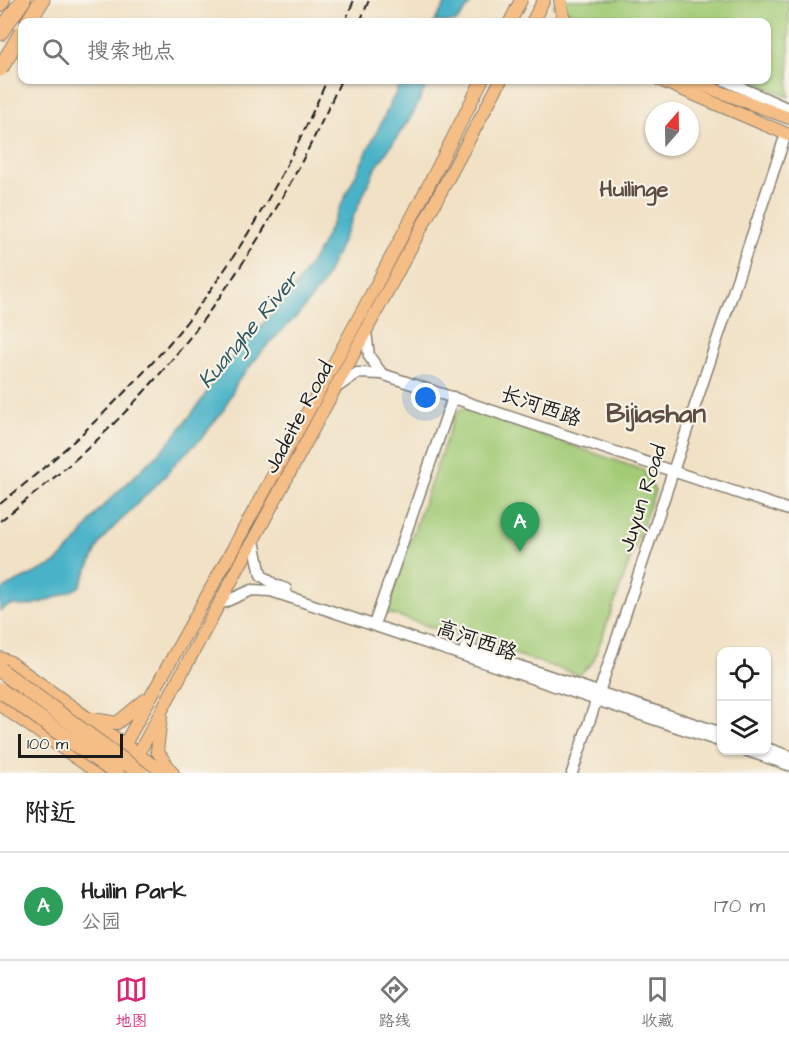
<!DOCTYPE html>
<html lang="zh">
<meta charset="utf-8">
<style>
body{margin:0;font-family:"Architects Daughter","LXGW WenKai TC",sans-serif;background:#f6f6f6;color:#222}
.controls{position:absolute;right:18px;bottom:18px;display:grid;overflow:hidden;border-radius:12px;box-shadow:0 2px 4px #0004}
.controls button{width:54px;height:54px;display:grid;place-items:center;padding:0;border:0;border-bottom:2px solid #e0e0e0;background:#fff;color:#222;font:30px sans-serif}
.compass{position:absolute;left:645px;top:102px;width:54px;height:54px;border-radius:50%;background:#fff;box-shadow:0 2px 4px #0004;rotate:20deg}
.scale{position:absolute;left:18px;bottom:15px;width:105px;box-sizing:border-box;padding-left:6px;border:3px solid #1c1c1c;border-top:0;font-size:16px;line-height:21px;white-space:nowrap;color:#1c1c1c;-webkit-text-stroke:4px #f7f3e8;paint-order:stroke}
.you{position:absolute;left:426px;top:398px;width:21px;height:21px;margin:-15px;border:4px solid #fff;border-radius:50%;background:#1a73e8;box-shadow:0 0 0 9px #1a73e833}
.badge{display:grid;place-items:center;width:39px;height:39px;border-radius:50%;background:#db2777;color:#fff;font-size:20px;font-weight:700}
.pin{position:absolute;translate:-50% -50px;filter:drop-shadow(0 2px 3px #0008)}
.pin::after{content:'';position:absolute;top:32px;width:21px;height:18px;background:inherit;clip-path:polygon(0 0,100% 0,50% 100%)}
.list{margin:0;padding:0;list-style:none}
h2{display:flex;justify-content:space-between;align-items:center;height:78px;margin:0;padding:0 24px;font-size:26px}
h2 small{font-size:20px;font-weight:400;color:#767676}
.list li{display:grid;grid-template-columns:39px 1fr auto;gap:18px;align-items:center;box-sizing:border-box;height:108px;padding:0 24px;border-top:2px solid #e0e0e0}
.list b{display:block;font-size:22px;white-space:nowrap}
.list p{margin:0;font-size:20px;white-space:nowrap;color:#767676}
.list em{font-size:20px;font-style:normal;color:#767676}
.icon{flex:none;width:33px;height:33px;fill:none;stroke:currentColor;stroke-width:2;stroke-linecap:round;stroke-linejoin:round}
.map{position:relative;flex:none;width:789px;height:773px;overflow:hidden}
.search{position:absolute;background:#fff;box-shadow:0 2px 4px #0004;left:18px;right:18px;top:18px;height:66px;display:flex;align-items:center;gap:15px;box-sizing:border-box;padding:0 21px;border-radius:12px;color:#767676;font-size:22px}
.sheet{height:186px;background:#fff}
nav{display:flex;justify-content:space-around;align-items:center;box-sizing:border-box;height:84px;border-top:2px solid #e0e0e0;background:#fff;font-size:16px;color:#767676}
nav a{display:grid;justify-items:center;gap:3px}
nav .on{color:#db2777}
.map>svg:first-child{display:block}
.green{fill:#a2cb76;stroke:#5f7449;stroke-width:1.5}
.water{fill:#49b2c8;stroke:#326772;stroke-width:1.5}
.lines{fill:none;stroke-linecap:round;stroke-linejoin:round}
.minor-casing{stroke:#867e70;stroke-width:13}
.major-casing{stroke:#867e70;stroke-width:14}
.highway-casing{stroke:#867e70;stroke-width:17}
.minor{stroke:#fff;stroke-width:10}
.major{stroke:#f6be87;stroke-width:12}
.highway{stroke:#f6be87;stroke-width:15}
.rail{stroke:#1c1c1c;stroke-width:2;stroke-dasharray:9 4.5;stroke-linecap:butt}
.highway-bridge-casing{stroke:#867e70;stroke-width:17;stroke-linecap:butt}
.highway-bridge{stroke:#f6be87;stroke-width:15}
.labels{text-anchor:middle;stroke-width:4.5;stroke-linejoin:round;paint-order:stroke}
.street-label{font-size:21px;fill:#1c1c1c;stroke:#f7f3e8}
.neighbourhood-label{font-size:22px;font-weight:bold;fill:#5f4d41;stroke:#f7f3e8}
.water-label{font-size:22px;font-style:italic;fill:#2e5861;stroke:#f7f3e8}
.district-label{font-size:27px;font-weight:bold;fill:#5f4d41;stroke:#f7f3e8}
</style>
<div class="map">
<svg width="789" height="773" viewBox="0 0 789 773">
<rect width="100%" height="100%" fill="#f7f3e8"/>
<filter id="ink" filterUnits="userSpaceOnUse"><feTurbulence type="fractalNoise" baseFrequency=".0167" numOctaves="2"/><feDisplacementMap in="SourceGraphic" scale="12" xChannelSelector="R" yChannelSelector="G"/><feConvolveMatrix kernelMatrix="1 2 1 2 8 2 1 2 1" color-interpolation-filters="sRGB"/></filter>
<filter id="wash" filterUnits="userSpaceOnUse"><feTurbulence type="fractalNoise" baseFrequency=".008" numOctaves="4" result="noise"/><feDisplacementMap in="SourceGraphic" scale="24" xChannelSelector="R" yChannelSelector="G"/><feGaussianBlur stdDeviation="1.35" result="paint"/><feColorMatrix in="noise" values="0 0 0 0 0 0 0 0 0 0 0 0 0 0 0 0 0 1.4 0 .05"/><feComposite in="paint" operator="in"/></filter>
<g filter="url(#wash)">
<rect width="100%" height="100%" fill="#f1e1c5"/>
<path class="green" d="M 557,0 L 789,0 L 789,97 L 750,80 L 766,80 L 766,22 L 603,22 L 553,7 Z
M 464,408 L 643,470 L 655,491 L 593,662 L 579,675 L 385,612 L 456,412 Z"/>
<path class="water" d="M 448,0 L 474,0 L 456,22 L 434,22 Z
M 402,80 L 427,80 L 425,88 L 413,114 L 375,169 L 322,285 L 298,315 L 269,343 L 238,381 L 224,409 L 202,438 L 177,461 L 167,474 L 107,534 L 100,543 L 80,586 C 73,592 42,603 31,605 C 17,609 15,599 0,611 L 0,592 L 8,586 L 56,563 L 79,539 L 98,511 L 168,444 L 197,407 L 224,366 L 292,292 L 319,250 Z"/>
</g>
<g filter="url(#ink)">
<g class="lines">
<g class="minor-casing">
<path id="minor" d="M 724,80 L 789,109
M 382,374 L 789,510
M 336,388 L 357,373 L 382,374 L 369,356 L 366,332
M 254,541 L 261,575 L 275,585 L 286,589
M 220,604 L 252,590 L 271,591 L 722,742
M 376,619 L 453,397
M 465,648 L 722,733
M 766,748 L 789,756
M 745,750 L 789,765
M 572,773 L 786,134"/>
</g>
<g class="major-casing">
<path id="major" d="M 560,0 L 563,16 L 567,22
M 510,22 L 521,0
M 532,22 L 544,0
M 660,80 L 789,135
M 689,80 L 789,118
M 0,658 L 10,662 L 164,773
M 0,705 L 98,773
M 161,717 L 157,751 L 173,773
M 93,719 L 117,723 L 145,700
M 115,763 C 152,693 191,625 229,556 C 315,399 402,241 482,80
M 128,773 L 501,80"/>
</g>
<g class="highway-casing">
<path id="highway" d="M 0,4 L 2,0
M 28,22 L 42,0
M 0,33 L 23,0"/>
</g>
<use href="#minor" class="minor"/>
<use href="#major" class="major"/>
<use href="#highway" class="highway"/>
<path class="rail" d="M 345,22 L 354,0
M 360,22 L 369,0
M 0,504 C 50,464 97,422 141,375 C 221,290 281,186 327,80
M 0,521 C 33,495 67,468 98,439 C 204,338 282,213 341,80"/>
<g class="highway-bridge-casing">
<path id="highway-bridge" d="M 0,69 L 22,32
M 0,670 L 140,773
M 0,690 L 116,773"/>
</g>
<use href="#highway-bridge" class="highway-bridge"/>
</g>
</g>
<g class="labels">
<g class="street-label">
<text transform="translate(541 406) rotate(19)" y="7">长河西路</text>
<text transform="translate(298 417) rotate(-62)" y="7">Jadeite Road</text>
<text transform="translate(642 498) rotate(-72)" y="7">Juyun Road</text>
<text transform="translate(477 640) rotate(19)" y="7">高河西路</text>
</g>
<g class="neighbourhood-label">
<text x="634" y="196">Huilinge</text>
</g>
<g class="water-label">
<text transform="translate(248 329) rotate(-50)" y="8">Kuanghe River</text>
</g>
<g class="district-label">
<text x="656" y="422">Bijiashan</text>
</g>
</g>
</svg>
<div class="controls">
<button><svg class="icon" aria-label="locate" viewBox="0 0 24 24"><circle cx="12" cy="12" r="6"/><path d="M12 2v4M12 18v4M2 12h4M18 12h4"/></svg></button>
<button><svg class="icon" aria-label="layers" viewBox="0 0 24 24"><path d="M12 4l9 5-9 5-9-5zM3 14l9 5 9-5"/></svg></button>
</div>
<svg class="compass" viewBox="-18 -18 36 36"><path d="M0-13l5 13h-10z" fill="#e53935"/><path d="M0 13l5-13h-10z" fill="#767676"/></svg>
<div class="scale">100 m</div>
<div class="you"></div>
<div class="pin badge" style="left:520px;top:552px;background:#2e9e5b">A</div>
<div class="search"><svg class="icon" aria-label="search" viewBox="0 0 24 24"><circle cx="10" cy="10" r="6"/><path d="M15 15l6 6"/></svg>搜索地点</div>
</div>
<section class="sheet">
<h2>附近<small></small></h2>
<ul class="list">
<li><span class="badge" style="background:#2e9e5b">A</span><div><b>Huilin Park</b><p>公园</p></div><em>170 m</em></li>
</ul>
</section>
<nav>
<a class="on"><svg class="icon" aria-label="map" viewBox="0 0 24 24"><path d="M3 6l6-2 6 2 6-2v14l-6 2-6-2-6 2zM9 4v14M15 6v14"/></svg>地图</a>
<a><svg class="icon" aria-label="directions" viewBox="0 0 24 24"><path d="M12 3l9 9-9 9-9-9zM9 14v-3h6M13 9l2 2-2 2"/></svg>路线</a>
<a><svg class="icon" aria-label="saved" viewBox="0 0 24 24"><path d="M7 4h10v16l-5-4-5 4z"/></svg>收藏</a>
</nav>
